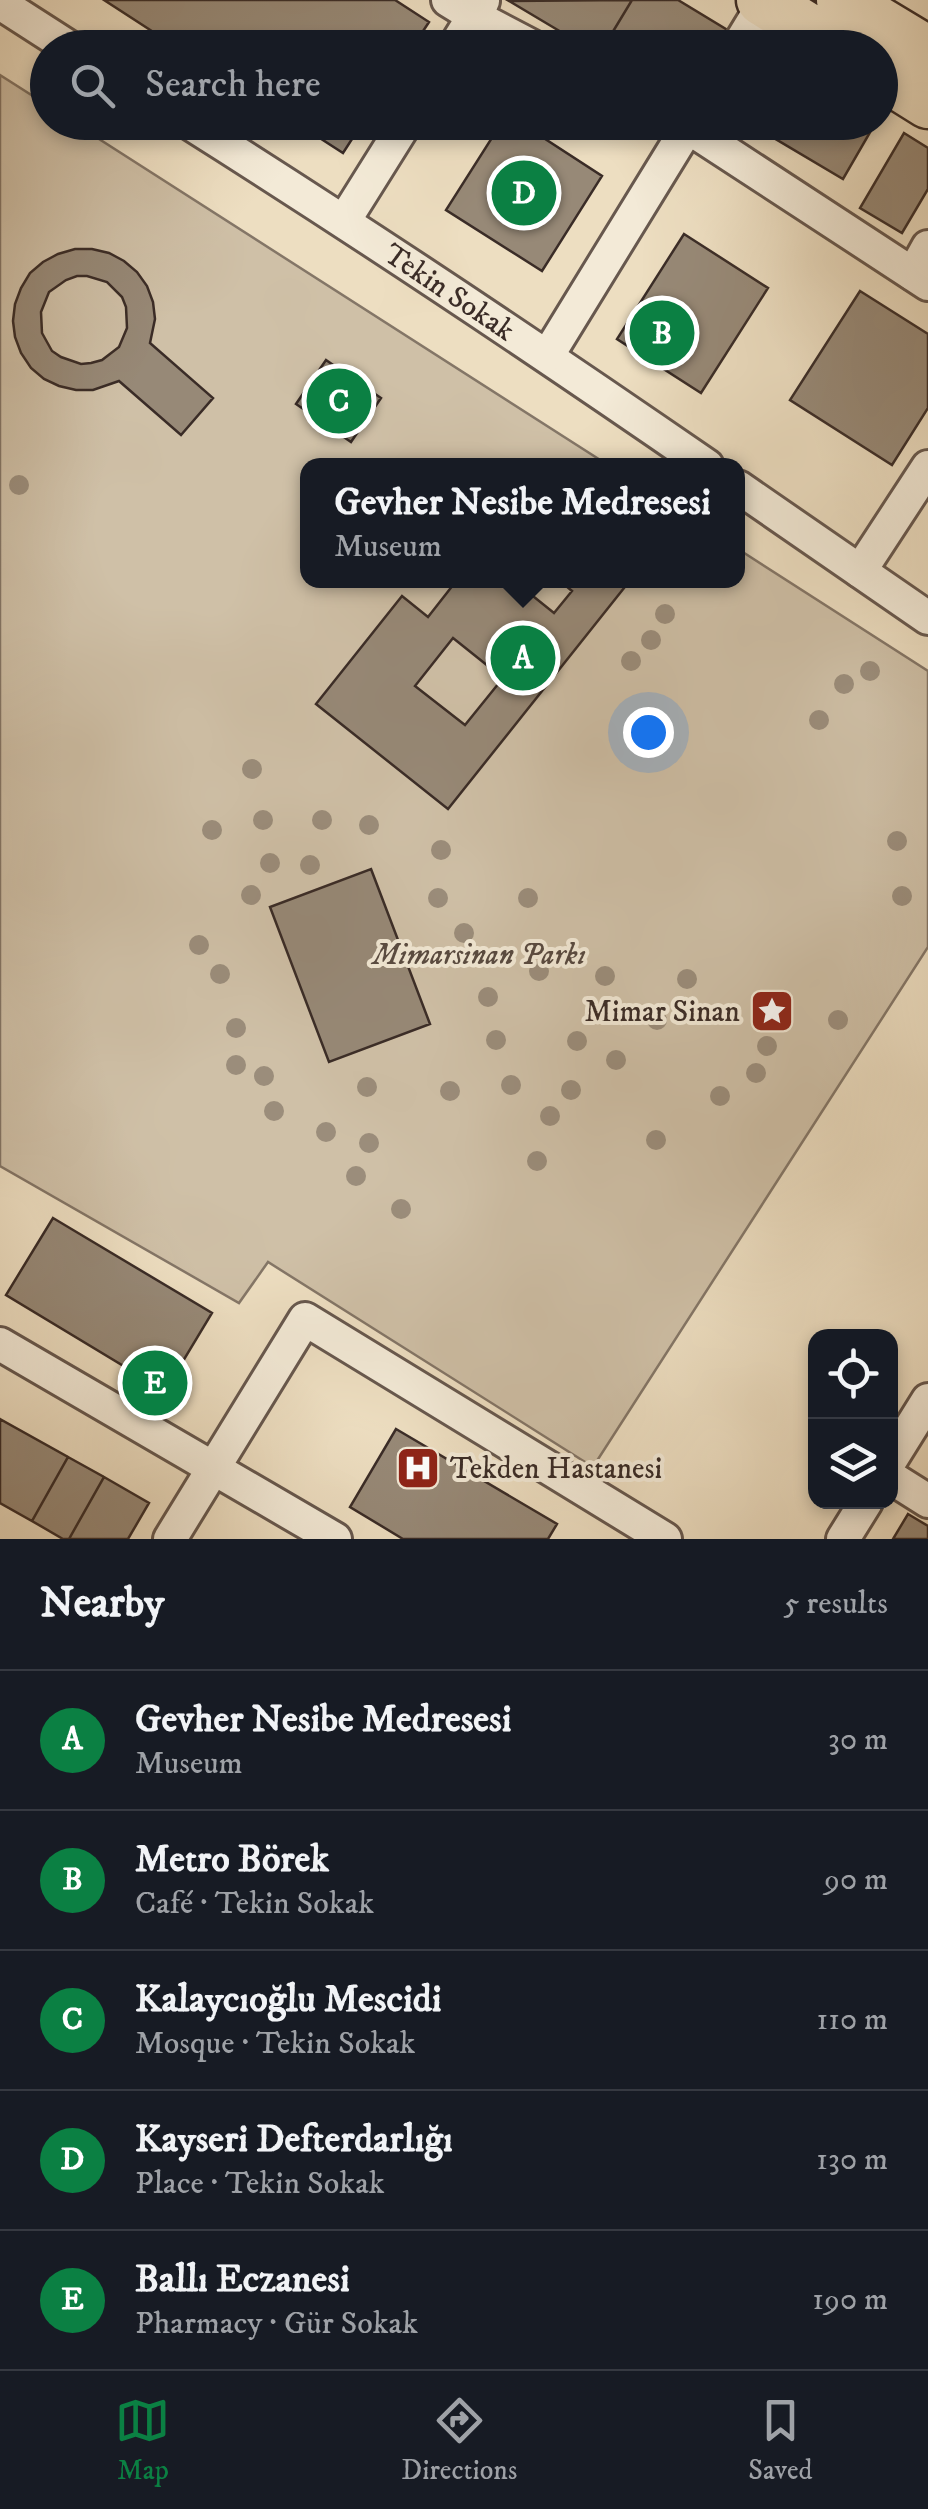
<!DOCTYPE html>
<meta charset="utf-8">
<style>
body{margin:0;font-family:"IM FELL DW Pica",serif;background:#242831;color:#f1f3f6}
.controls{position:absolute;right:30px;bottom:30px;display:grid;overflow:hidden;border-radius:20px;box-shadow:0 5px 15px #0003}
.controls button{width:90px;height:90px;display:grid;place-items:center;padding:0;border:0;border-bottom:2px solid #363941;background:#171b24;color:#f1f3f6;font:50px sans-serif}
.you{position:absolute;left:648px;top:732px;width:35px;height:35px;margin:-25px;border:8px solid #fff;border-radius:50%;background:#1a73e8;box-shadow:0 0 0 15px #1a73e833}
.badge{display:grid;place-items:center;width:65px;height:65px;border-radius:50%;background:#0b8043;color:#fff;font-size:32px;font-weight:700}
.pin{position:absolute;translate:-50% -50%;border:5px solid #fff;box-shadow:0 2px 10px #0006}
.popup{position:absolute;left:300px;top:458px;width:445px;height:130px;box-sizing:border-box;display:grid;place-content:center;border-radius:20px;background:#171b24;filter:drop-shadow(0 2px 8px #0005);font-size:32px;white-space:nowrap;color:#9ea1a6}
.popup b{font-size:38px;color:#f1f3f6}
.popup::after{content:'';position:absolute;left:50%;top:100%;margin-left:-20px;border:20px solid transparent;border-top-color:#171b24}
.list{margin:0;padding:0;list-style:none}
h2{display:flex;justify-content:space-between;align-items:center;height:130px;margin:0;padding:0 40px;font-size:42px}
h2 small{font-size:32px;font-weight:400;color:#9ea1a6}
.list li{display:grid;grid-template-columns:65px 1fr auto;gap:30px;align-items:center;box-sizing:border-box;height:140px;padding:0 40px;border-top:2px solid #363941}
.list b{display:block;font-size:38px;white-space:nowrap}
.list p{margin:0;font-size:32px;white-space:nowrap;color:#9ea1a6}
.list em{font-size:32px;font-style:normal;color:#9ea1a6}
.icon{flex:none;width:55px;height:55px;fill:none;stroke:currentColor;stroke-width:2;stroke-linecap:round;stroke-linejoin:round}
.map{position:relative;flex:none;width:928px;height:1539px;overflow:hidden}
.search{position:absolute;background:#171b24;box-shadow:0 5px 15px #0003;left:30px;right:30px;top:30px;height:110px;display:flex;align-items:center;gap:25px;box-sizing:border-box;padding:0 35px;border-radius:55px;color:#9ea1a6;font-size:38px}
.sheet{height:830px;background:#171b24}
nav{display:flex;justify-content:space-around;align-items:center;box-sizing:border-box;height:140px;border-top:2px solid #363941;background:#171b24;font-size:28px;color:#9ea1a6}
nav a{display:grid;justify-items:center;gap:5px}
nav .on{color:#0b8043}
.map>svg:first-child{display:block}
.green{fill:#cfc0a7;stroke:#847667;stroke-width:2.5}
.building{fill:#978977;stroke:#3a2c27;stroke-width:2.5;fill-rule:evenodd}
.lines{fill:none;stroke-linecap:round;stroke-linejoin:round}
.street-casing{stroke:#67584e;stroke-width:38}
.primary-casing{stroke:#3a2c27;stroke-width:55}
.street{stroke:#f3ead7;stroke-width:32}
.primary{stroke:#eddec1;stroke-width:50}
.tree{fill:#9b8d7b}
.labels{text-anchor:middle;stroke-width:8;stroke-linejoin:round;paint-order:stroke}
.street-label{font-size:30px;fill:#3a2c27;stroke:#f3ead7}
.park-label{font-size:30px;font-style:italic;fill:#584a41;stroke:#f3ead7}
.poi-label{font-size:30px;fill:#3a2c27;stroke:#f3ead7;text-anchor:end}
</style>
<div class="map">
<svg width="928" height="1539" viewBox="0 0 928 1539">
<rect width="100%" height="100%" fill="#eddec1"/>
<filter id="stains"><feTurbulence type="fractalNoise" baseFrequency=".002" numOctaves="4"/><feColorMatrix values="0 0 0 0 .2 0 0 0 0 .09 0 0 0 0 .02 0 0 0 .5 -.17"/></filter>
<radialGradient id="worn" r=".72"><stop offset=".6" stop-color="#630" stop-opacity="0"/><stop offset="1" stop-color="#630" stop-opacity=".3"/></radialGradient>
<path class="green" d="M 0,75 L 47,105 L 48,122 L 74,123 L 608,465 L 308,466 L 308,580 L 738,580 L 738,549 L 928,671 L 928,947 L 593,1467 L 268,1262 L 239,1303 L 0,1166 Z"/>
<path class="building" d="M 104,0 L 395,0 L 429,22 L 412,48 L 178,48 Z
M 632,0 L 603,48 L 588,48 L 509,1 Z
M 632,0 L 678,0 L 734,34 L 726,48 L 603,48 Z
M 295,122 L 363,122 L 343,153 Z
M 502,122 L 519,122 L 602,176 L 542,271 L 446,210 Z
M 760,122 L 876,122 L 843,179 L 757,128 Z
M 904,133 L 928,148 L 928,189 L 902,233 L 860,208 Z
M 684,234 L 768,288 L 701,393 L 617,339 Z
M 75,249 L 92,249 L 109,253 L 124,261 L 137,272 L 147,286 L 153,302 L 155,319 L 150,343 L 213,398 L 181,435 L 119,381 L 93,390 L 76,390 L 59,386 L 44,379 L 31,368 L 21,353 L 15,337 L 13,321 L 15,304 L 21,288 L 30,273 L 43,262 L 58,254 ZM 77,276 L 87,276 L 107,282 L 122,297 L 126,307 L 127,328 L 119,347 L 102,360 L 91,363 L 81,364 L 61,357 L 52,351 L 42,333 L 41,312 L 49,292 L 66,280 Z
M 860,291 L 928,334 L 928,408 L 892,465 L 790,400 Z
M 326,360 L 381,398 L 351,442 L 296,404 Z
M 457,580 L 513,580 L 554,613 L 572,591 L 559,580 L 624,580 L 628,583 L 448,809 L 316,704 L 402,596 L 428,617 ZM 453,638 L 503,678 L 465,725 L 415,686 Z
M 371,869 L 430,1024 L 329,1062 L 270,907 Z
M 53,1218 L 212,1313 L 165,1391 L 6,1295 Z
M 0,1419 L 68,1457 L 32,1521 L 0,1503 Z
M 396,1429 L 557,1524 L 548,1539 L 403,1539 L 350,1507 Z
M 68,1457 L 104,1477 L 69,1539 L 63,1539 L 32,1521 Z
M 104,1477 L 149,1503 L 128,1539 L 69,1539 Z
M 908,1514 L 928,1526 L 928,1539 L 893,1539 Z"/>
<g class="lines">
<g class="street-casing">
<g id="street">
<path d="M 448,0 L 474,16 L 535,48"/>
<path d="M 0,3 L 70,48"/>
<path d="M 454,48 L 483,1"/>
<path d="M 737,48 L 765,2"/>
<path id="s1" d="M 188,122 C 364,233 536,348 707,466"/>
<path d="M 680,122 L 928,284"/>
<path d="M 344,221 L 406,122"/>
<path d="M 913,274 L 928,247"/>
<path d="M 548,355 L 691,122"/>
<path d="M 738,487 L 928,618"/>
<path d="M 860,571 L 928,467"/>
<path d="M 0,1344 L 335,1539"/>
<path d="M 890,1461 L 928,1400"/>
<path d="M 890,1477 L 928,1501"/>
<path d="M 170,1539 L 305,1319 L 665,1539"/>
<path d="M 843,1539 L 866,1502"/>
</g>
</g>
<g class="primary-casing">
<path id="primary" d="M 762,0 L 839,48
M 842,0 L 928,52
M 880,73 L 928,103"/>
</g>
<use href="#street" class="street"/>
<use href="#primary" class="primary"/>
</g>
<g class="tree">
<circle cx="19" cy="485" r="10"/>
<circle cx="665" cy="614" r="10"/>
<circle cx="651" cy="640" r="10"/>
<circle cx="631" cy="661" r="10"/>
<circle cx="870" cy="671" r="10"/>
<circle cx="844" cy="684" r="10"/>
<circle cx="819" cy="720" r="10"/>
<circle cx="252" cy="769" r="10"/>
<circle cx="263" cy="820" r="10"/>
<circle cx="322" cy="820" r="10"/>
<circle cx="369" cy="825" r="10"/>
<circle cx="212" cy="830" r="10"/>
<circle cx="897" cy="841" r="10"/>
<circle cx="441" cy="850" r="10"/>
<circle cx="270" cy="863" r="10"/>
<circle cx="310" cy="865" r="10"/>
<circle cx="251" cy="895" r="10"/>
<circle cx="902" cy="896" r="10"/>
<circle cx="438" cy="898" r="10"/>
<circle cx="528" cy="898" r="10"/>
<circle cx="464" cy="933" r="10"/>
<circle cx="199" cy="945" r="10"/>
<circle cx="539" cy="971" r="10"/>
<circle cx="220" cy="974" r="10"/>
<circle cx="605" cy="976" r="10"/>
<circle cx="687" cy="979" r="10"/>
<circle cx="488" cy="997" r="10"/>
<circle cx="657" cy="1020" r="10"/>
<circle cx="838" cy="1020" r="10"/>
<circle cx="236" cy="1028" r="10"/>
<circle cx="496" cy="1040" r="10"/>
<circle cx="577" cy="1041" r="10"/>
<circle cx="767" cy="1046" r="10"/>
<circle cx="616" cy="1060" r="10"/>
<circle cx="236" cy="1065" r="10"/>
<circle cx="756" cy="1073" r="10"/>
<circle cx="264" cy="1076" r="10"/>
<circle cx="511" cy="1085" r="10"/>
<circle cx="367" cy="1087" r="10"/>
<circle cx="571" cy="1090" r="10"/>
<circle cx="450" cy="1091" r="10"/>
<circle cx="720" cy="1096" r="10"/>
<circle cx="274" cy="1111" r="10"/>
<circle cx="550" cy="1116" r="10"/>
<circle cx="326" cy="1132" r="10"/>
<circle cx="656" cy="1140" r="10"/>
<circle cx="369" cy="1143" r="10"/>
<circle cx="537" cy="1161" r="10"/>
<circle cx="356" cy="1176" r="10"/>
<circle cx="401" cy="1209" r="10"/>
</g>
<defs>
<g id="sight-square" transform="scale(2.25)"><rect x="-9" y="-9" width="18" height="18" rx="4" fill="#8f2418" stroke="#f3ead7"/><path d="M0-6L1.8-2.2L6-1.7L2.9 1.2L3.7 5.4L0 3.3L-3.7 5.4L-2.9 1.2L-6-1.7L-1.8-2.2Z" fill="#fff"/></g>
<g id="hospital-square" transform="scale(2.25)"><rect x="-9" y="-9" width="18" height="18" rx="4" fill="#8f2418" stroke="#f3ead7"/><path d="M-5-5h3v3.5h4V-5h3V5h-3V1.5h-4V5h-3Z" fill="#fff"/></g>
</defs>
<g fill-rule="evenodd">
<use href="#sight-square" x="772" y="1011"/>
<use href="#hospital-square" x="418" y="1468"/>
</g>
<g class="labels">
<g class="street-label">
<text dy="10" stroke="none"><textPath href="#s1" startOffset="312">Tekin Sokak</textPath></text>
</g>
<g class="park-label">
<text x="479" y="964">Mimarsinan Parkı</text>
</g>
<g class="poi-label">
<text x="740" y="1021">Mimar Sinan</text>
<text x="450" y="1478" text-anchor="start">Tekden Hastanesi</text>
</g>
</g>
<rect width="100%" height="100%" filter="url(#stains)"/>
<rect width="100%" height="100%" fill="url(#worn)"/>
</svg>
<div class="controls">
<button><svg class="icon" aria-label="locate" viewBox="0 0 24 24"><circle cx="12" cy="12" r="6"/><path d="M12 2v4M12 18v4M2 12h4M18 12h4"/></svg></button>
<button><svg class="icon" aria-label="layers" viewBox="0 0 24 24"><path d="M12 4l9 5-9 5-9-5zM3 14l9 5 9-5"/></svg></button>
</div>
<div class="you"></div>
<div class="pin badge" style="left:523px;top:658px">A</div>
<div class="popup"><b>Gevher Nesibe Medresesi</b>Museum</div>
<div class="pin badge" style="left:662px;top:333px">B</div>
<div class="pin badge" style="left:339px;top:401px">C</div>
<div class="pin badge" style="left:524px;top:193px">D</div>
<div class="pin badge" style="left:155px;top:1383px">E</div>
<div class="search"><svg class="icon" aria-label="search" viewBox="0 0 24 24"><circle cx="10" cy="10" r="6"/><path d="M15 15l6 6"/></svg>Search here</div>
</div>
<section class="sheet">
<h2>Nearby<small>5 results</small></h2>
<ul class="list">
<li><span class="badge">A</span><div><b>Gevher Nesibe Medresesi</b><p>Museum</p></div><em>30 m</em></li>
<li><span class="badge">B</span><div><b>Metro Börek</b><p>Café · Tekin Sokak</p></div><em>90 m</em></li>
<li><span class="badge">C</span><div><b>Kalaycıoğlu Mescidi</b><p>Mosque · Tekin Sokak</p></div><em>110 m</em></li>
<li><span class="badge">D</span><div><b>Kayseri Defterdarlığı</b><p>Place · Tekin Sokak</p></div><em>130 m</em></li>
<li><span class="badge">E</span><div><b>Ballı Eczanesi</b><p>Pharmacy · Gür Sokak</p></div><em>190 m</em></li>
</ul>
</section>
<nav>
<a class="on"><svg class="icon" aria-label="map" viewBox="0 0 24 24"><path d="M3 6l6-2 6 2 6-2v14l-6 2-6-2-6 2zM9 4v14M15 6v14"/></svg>Map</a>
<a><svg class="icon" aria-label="directions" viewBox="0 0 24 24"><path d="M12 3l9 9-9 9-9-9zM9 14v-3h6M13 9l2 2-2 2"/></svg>Directions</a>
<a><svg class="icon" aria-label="saved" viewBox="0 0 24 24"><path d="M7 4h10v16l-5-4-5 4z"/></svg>Saved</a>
</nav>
